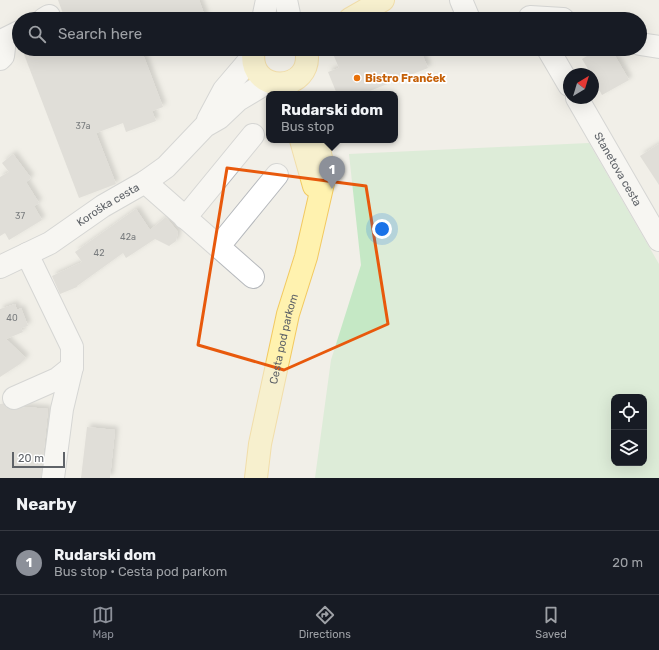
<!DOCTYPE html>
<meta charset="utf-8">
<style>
body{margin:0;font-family:Rubik,sans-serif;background:#20242c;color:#f1f3f6}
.controls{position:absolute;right:12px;bottom:12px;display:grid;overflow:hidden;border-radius:8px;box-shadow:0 4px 16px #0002}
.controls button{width:36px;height:36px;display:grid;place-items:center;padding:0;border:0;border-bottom:1px solid #363941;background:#171b24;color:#f1f3f6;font:20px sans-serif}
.compass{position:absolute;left:563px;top:68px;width:36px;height:36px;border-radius:50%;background:#171b24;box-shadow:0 4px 16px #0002;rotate:38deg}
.scale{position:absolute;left:12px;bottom:10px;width:53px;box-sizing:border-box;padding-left:4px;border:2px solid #5f6368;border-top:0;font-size:11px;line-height:14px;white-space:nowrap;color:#5f6368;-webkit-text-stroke:3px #fff;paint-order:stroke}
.you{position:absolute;left:382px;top:229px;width:14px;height:14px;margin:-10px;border:3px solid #fff;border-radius:50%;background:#1a73e8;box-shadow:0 0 0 6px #1a73e833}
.badge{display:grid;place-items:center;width:26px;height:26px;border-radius:50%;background:#8c9099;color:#fff;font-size:13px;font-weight:700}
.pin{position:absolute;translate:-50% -33px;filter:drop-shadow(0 1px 2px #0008)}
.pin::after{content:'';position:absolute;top:21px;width:14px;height:12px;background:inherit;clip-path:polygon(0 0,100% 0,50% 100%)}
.popup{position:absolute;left:266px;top:91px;width:132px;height:52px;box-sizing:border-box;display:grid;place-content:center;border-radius:8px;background:#171b24;filter:drop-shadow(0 1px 3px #0005);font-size:13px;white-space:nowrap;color:#9ea1a6}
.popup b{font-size:15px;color:#f1f3f6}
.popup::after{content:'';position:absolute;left:50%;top:100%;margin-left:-8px;border:8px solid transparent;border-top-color:#171b24}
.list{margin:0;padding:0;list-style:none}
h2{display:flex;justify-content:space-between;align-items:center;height:52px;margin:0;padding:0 16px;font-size:17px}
h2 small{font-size:13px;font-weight:400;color:#9ea1a6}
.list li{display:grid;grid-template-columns:26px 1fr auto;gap:12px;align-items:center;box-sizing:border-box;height:64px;padding:0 16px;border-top:1px solid #363941}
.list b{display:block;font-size:15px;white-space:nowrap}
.list p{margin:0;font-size:13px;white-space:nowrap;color:#9ea1a6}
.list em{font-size:13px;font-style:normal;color:#9ea1a6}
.icon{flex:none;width:22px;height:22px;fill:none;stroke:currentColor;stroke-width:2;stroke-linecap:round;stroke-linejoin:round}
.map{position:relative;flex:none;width:659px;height:478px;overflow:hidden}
.search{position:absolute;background:#171b24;box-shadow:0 4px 16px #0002;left:12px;right:12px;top:12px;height:44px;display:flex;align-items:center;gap:10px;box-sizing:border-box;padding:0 14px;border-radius:22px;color:#9ea1a6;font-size:15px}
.sheet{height:116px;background:#171b24}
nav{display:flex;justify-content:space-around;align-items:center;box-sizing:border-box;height:56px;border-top:1px solid #363941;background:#171b24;font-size:11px;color:#9ea1a6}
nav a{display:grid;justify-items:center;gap:2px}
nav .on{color:#8c9099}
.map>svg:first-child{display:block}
.green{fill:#c5e8c5;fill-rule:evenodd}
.building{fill:#cccac5;filter:url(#shadow)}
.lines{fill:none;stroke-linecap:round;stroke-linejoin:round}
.minor-casing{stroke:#b5b8bc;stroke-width:24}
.major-casing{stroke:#f2c960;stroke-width:24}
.minor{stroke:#fff;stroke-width:22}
.major{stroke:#fff2af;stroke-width:22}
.marked{fill:none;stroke:#e8590c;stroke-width:3;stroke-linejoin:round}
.food-dot{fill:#e8710a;stroke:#fff;stroke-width:1.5}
.labels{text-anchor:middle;stroke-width:3.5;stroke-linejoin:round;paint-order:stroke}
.number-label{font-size:9px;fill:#7a7d7f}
.food-label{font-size:11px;font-weight:bold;fill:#c56008;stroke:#fff;text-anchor:start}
.street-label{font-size:11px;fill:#5f6368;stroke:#fff}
</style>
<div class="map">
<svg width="659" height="478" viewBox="0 0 659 478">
<defs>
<filter id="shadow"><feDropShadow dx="3.5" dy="-3.5" stdDeviation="2" flood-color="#0004"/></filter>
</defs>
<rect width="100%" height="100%" fill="#f1efe8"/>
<path class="green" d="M 589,143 L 659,264 L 659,478 L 315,478 L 331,360 L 361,265 L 349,154 ZM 614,397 L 644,397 L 644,463 L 614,463 Z"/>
<path class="building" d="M 58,0 L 199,0 L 206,19 L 65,19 Z
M 22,49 L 141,49 L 163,107 L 152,111 L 156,121 L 126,132 L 123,123 L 96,133 L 116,184 L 79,198 Z
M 331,49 L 420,49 L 428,68 L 362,94 L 337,94 L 328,72 L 339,68 Z
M 599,49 L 611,49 L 629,80 L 602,95 L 593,78 L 593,74 L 591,74 L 582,59 Z
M 659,144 L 659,185 L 640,156 Z
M 13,154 L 31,178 L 26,182 L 39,203 L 34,206 L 42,220 L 9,240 L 5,233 L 0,236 L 0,177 L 9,172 L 2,163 Z
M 136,209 L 150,230 L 166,217 L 178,232 L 176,241 L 169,246 L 155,239 L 126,258 L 123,253 L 77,286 L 77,287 L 60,294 L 52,276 L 82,262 L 75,252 Z
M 15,304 L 17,310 L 21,308 L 28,326 L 21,328 L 23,332 L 6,339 L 26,358 L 20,364 L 0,377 L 0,309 Z
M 0,404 L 4,404 L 7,408 L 13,410 L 26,407 L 48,409 L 41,478 L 0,478 Z
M 87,427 L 115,430 L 110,478 L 81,478 Z"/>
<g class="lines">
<g class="minor-casing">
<g id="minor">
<path d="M 286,0 L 290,19"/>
<path d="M 461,0 L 469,19"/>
<path d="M 530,17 L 563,19"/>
<path d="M 44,19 L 49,16"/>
<path d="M 263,19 L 267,0"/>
<path d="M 640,44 L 659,47"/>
<path d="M 548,49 L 569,85"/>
<path d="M 0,59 L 3,56 L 5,39 L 19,32"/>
<path id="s1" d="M 577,98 L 659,240"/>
<path d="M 208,120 L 224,90 L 253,56"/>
<path d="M 145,182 L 253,277"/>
<path d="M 185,218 L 253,135"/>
<path d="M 219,246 L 277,175"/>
<path id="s2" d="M 0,267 L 50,243 L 103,206 L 145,182 L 166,167 L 205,126 L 219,118 L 238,100 L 268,82"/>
<path d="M 14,398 L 57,379 L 72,367 L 72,347 L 27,254"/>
<path d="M 53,478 L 62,409 L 72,367"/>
</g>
</g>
<g class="major-casing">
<g id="major">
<path d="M 350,19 L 383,0"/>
<path d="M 254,49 C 245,96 316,94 306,49"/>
<path d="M 301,140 L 314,186"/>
<path id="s3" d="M 256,478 L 260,444 L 288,314 L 306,257 L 323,183 L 321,158 L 317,140"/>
</g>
</g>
<use href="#minor" class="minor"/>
<use href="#major" class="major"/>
</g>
<path d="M0 0H659V478H0ZM 227,168 L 366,186 L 388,324 L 284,370 L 198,345 Z" fill="#f1efe8" fill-opacity=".55" fill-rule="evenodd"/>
<path class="marked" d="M 227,168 L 366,186 L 388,324 L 284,370 L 198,345 Z"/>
<circle class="food-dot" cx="357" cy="78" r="4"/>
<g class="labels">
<g class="number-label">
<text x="83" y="129">37a</text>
<text x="20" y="219">37</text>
<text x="128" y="240">42a</text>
<text x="99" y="256">42</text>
<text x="12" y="321">40</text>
</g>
<g class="food-label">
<text x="365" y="82">Bistro Franček</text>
</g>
<g class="street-label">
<text dy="4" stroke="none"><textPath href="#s1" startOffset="82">Stanetova cesta</textPath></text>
<text dy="4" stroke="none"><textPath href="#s2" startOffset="125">Koroška cesta</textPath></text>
<text dy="4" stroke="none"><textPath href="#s3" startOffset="142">Cesta pod parkom</textPath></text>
</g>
</g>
</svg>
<div class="controls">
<button><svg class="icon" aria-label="locate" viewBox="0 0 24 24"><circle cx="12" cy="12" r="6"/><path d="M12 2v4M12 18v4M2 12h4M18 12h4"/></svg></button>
<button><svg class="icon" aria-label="layers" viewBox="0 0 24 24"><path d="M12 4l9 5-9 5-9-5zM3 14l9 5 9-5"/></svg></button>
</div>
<svg class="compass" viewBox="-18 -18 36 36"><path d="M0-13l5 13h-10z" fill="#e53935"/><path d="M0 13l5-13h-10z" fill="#9ea1a6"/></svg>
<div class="scale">20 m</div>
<div class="you"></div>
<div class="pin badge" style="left:332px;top:189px">1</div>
<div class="popup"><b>Rudarski dom</b>Bus stop</div>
<div class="search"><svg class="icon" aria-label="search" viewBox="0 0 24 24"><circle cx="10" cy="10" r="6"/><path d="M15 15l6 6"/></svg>Search here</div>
</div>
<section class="sheet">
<h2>Nearby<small></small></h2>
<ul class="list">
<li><span class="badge">1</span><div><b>Rudarski dom</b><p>Bus stop · Cesta pod parkom</p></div><em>20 m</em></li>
</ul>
</section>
<nav>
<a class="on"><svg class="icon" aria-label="map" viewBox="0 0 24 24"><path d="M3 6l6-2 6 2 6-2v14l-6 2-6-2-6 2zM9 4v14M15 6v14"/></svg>Map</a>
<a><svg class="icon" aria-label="directions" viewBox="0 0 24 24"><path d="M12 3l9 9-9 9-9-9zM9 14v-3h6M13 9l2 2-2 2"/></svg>Directions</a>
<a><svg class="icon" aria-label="saved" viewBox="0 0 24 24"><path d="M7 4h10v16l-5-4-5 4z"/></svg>Saved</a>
</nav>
